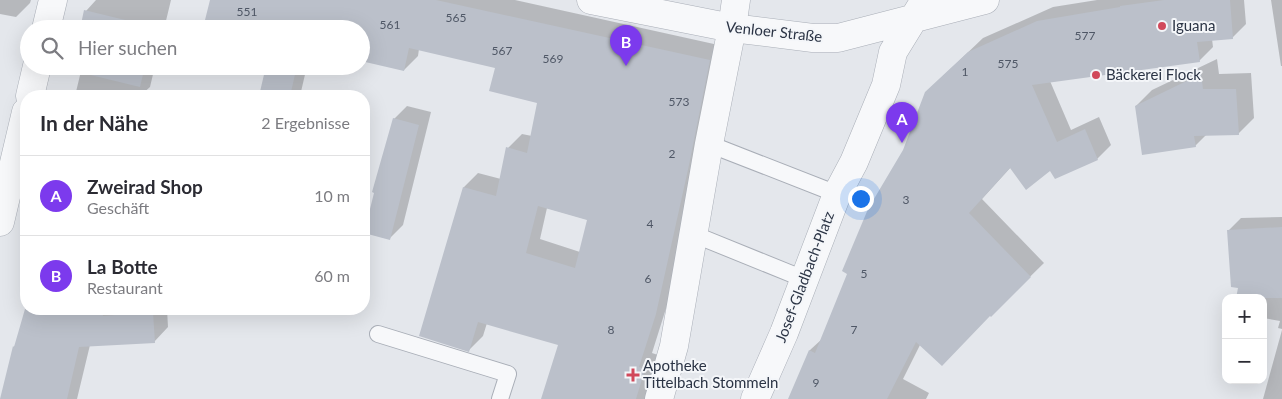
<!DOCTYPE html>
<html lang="de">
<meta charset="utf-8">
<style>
body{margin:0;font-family:Lato,sans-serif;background:#f2f2f3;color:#2b2b33}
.controls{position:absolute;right:15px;bottom:15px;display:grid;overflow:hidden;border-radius:10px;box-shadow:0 5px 20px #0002}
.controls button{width:45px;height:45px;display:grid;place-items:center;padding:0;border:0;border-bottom:1px solid #e1e1e2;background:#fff;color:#2b2b33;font:25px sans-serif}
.you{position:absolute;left:860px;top:198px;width:18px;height:18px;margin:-12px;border:4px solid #fff;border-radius:50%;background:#1a73e8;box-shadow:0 0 0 8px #1a73e833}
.badge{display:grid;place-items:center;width:32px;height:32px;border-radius:50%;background:#7c3aed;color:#fff;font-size:16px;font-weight:700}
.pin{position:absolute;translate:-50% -41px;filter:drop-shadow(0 1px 2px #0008)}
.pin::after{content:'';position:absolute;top:26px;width:18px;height:15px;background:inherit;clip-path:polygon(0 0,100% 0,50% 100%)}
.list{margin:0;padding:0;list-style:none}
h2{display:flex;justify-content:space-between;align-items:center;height:65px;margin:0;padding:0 20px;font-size:21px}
h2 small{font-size:16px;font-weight:400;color:#7c7c81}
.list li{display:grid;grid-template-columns:32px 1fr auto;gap:15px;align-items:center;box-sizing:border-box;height:80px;padding:0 20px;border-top:1px solid #e1e1e2}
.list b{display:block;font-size:19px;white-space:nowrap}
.list p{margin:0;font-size:16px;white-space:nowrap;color:#7c7c81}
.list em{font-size:16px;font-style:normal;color:#7c7c81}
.icon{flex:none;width:28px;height:28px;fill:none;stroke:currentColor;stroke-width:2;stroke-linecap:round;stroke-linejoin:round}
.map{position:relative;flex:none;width:1282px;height:399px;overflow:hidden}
.search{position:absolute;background:#fff;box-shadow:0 5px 20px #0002;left:20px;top:20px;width:350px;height:55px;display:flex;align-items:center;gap:12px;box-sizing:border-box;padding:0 18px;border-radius:28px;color:#7c7c81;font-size:19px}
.panel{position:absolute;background:#fff;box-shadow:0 5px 20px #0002;left:20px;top:90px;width:350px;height:225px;border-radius:20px}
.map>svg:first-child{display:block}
.shadow{fill:#0003;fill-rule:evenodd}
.building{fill:#bbc0ca;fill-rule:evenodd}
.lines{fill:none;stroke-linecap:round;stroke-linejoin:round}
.service-casing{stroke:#a9aeb7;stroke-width:18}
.minor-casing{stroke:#a9aeb7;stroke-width:29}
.tertiary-casing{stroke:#a9aeb7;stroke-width:29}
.service{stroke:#f7f8fa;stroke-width:16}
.minor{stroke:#f7f8fa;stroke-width:28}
.tertiary{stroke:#f7f8fa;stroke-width:28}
.poi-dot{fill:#d1495b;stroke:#f4f6f9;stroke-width:2}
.labels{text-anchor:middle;stroke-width:4;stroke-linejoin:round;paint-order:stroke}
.number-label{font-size:12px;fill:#4f5766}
.poi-label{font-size:15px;fill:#2b3445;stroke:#f4f6f9;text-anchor:start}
.street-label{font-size:15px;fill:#2b3445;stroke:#f4f6f9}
</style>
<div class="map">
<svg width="1282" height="399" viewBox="0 0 1282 399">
<rect width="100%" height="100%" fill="#e4e7ec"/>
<path class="shadow" d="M 0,0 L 31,0 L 30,3 L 16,17 L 0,14 Z
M 96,0 L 171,0 L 164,29 L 81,29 L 86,11 Z
M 211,0 L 515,0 L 723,46 L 669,299 L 652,353 L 658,355 L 645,399 L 543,399 L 560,344 L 487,323 L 483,336 L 469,350 L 464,187 L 478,173 L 501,179 L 508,148 L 522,134 L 532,136 L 539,102 L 496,67 L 419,49 L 418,56 L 404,70 L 361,29 L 229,29 ZM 547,208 L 589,220 L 580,252 L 540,239 Z
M 1097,0 L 1244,0 L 1246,24 L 1232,38 L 1212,39 L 1213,47 L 1199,61 L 1050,81 L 1071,130 L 1099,117 L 1111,145 L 1097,159 L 1050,169 L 1011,167 L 982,199 L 1044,263 L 991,315 L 920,345 L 903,379 L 929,393 L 926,399 L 790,399 L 810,350 L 822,339 L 904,151 L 940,79 L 983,38 L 1053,7 Z
M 1271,0 L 1282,0 L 1282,66 L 1281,66 Z
M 1217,59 L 1219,74 L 1251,73 L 1254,118 L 1238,134 L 1206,135 L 1195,146 L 1136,106 L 1152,90 Z
M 72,66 L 155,66 L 150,87 L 140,96 L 75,96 L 81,71 Z
M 267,66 L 307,66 L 300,96 L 260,96 Z
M 407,106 L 431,112 L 403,225 L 390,238 L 394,119 Z
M 1282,217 L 1282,329 L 1278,328 L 1280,321 L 1263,318 L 1263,298 L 1239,287 L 1228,231 L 1241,218 Z
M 27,309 L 167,309 L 168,327 L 154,342 L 90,345 L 77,399 L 2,399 L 14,347 L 16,344 Z
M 1282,330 L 1282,399 L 1263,399 Z"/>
<path class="building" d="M 210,0 L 436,0 L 710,60 L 689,165 L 656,314 L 639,367 L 645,369 L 636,399 L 541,399 L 558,345 L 478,322 L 469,352 L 419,336 L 463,187 L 496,196 L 506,147 L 527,153 L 537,103 L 489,91 L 495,68 L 409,48 L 404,71 L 361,61 L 361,29 L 322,29 L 306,26 L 306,29 L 224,29 L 204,24 ZM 538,206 L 587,220 L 575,268 L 526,253 Z
M 1164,0 L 1230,0 L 1233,39 L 1197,42 L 1200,62 L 1032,85 L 1057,142 L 1085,129 L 1098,160 L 1055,179 L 1050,171 L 1026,190 L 1010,168 L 969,213 L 1031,277 L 991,317 L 990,316 L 942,366 L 916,342 L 887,399 L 788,399 L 809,350 L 815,353 L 847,274 L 842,271 L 868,209 L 903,150 L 925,92 L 968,52 L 1037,21 L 1120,7 L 1120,6 Z
M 84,10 L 154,27 L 154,29 L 80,29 Z
M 71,66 L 145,66 L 140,87 L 70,70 Z
M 266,66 L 297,66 L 290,96 L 259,96 Z
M 1201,74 L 1203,89 L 1236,89 L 1239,135 L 1194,136 L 1196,147 L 1142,155 L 1135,106 Z
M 393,118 L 419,125 L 390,240 L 364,233 L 374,193 L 372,192 Z
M 1282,227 L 1282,298 L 1236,298 L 1238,288 L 1231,287 L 1227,230 Z
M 25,309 L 102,309 L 103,316 L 153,312 L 155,343 L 79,347 L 67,399 L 0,399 L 13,346 L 14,347 Z"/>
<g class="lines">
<g class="service-casing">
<path id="service" d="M 709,144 L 837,194
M 693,234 L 804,279
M 378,334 L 508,374 L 500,399"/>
</g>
<g class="minor-casing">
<path id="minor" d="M 46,29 L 53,0
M 30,96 L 37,66
M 0,222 L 26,112
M 659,399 L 674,346 L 709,144 L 732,28 L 736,0"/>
</g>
<g class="tertiary-casing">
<path id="tertiary" d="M 591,0 L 732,28 L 813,38 L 838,38 L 985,0
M 755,399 L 784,333 L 837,194 L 854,162 L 886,85 L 893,52 L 925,0"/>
</g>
<use href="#service" class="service"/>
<use href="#minor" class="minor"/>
<use href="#tertiary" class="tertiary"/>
</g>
<g class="poi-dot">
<circle cx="1162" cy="26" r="5"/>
<circle cx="1096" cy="75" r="5"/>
<path d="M630.5 367.5h5v5h5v5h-5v5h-5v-5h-5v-5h5z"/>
</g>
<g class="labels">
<g class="number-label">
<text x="247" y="16">551</text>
<text x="456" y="22">565</text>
<text x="390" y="29">561</text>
<text x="1085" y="40">577</text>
<text x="502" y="55">567</text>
<text x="553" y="63">569</text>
<text x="1008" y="68">575</text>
<text x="965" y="76">1</text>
<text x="679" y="106">573</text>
<text x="672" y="158">2</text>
<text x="906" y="204">3</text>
<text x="650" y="228">4</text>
<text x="864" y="278">5</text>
<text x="648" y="283">6</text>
<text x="611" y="334">8</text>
<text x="854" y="334">7</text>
<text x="816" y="387">9</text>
</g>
<g class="poi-label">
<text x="1172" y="31">Iguana</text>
<text x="1106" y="80">Bäckerei Flock</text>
<text x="643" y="371">Apotheke<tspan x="643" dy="17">Tittelbach Stommeln</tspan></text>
</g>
<g class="street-label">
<text transform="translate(774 32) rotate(6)" y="5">Venloer Straße</text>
<text transform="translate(805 277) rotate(-69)" y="5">Josef-Gladbach-Platz</text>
</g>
</g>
</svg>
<div class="controls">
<button>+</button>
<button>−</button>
</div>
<div class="you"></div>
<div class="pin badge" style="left:902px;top:143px">A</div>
<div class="pin badge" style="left:626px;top:66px">B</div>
<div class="search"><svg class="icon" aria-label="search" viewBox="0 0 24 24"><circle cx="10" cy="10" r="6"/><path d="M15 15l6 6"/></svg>Hier suchen</div>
<section class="panel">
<h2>In der Nähe<small>2 Ergebnisse</small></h2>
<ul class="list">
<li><span class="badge">A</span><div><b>Zweirad Shop</b><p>Geschäft</p></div><em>10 m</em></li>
<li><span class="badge">B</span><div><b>La Botte</b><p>Restaurant</p></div><em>60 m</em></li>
</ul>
</section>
</div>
